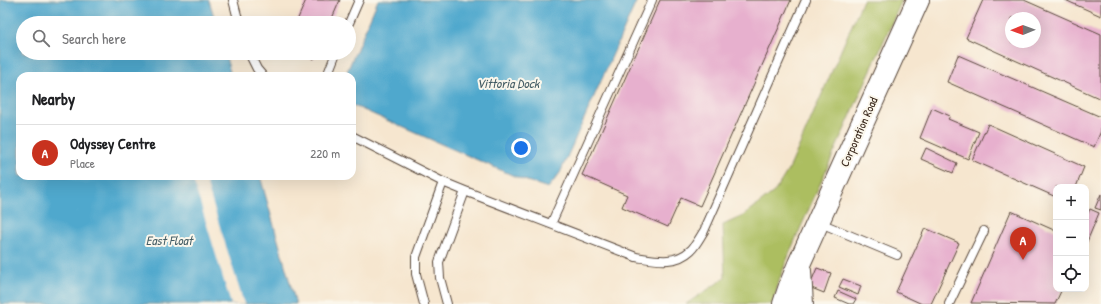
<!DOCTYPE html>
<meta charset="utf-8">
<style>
body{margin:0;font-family:"Patrick Hand",sans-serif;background:#f6f6f6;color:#202124}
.controls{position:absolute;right:12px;bottom:12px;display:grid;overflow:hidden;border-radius:8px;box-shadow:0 4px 16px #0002}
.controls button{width:36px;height:36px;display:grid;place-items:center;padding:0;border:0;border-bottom:1px solid #e0e0e0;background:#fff;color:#202124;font:20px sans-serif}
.compass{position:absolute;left:1005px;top:12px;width:36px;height:36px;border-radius:50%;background:#fff;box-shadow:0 4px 16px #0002;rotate:269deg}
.you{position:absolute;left:521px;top:148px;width:14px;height:14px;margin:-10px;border:3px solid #fff;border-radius:50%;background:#1a73e8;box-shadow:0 0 0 6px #1a73e833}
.badge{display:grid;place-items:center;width:26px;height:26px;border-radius:50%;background:#c8321e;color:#fff;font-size:13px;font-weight:700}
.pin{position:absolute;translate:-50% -33px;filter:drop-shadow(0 1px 2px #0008)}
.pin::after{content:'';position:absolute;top:21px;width:14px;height:12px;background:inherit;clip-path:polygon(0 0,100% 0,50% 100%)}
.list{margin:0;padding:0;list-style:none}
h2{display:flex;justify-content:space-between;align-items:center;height:52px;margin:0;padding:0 16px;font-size:17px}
h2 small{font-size:13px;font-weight:400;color:#757577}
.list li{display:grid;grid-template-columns:26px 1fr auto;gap:12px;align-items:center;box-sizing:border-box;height:56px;padding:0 16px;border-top:1px solid #e0e0e0}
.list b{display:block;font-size:15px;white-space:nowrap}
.list p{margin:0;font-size:13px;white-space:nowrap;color:#757577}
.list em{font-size:13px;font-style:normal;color:#757577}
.icon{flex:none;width:22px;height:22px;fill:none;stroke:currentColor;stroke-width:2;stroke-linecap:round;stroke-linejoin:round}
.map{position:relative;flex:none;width:1101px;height:304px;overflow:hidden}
.search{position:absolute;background:#fff;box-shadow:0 4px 16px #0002;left:16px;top:16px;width:340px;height:44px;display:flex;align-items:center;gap:10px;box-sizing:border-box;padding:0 14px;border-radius:22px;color:#757577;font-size:15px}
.panel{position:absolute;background:#fff;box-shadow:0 4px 16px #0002;left:16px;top:72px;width:340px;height:108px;border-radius:12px}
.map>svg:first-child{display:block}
.green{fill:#acbe61;stroke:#747440}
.water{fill:#50a8cd;stroke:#466976}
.pier{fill:#f6e6cf}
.building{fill:#e7b0ce;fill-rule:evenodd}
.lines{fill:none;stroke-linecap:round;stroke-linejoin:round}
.service-casing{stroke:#574639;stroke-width:10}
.secondary-casing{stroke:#574639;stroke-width:24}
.service{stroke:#fff;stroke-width:8}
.secondary{stroke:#fff;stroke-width:22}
.labels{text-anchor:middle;stroke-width:4;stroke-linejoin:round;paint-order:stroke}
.street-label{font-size:12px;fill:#3b2a1e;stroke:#fbf7ec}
.water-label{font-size:13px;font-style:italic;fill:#435c64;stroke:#fbf7ec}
</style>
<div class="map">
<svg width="1101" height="304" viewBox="0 0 1101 304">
<rect width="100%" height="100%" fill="#fbf7ec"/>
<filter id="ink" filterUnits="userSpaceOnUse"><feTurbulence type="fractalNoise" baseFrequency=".025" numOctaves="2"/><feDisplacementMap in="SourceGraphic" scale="8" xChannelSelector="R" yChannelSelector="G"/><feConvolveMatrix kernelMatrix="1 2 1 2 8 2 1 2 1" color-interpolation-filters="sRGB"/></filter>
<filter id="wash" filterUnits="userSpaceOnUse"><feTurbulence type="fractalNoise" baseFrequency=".012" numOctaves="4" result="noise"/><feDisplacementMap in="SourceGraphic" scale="16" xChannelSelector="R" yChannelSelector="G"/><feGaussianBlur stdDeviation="0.9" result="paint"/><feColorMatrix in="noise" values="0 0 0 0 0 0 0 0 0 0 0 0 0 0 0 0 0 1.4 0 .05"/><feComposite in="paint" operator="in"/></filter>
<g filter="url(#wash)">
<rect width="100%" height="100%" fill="#f6e6cf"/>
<path class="green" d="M 863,0 L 902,0 L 792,247 L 780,278 L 773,304 L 686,304 L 725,278 L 723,225 L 743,216 L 775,191 L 790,167 Z"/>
<path class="water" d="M 0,0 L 209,0 L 216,23 L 23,23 L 23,53 L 225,53 L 231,76 L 20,76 L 20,176 L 260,176 L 296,304 L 0,304 Z
M 378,0 L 637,0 L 560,173 L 548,188 L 521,179 L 352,105 L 352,76 L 345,76 Z"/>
<path class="pier" d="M 192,176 L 204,176 L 244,304 L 231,304 Z"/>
<g id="blocks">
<path class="building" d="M 306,0 L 340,0 L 330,23 L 296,23 Z
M 660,0 L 791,0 L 700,206 L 681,198 L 668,227 L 622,207 L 627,195 L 582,175 Z
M 983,0 L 1024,0 L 1101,34 L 1101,99 L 966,38 ZM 1011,18 L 1035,18 L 1035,42 L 1011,42 Z
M 1065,0 L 1101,0 L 1101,16 Z
M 300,53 L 317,53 L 314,59 Z
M 958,55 L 1101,117 L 1101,131 L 1094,147 L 947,82 Z
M 932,108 L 950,116 L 948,119 L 979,132 L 968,159 L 920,138 Z
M 988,124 L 1084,167 L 1076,187 L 1056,187 L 1056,197 L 972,160 Z
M 926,148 L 957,163 L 953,173 L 921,159 Z
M 1101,194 L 1101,210 L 1095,208 Z
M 1090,209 L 1099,213 L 1086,244 L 1086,217 Z
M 1011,211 L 1056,231 L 1056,289 L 1062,289 L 1055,304 L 971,303 Z
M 925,228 L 959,243 L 931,304 L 922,304 L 896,292 Z
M 817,268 L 831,273 L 824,293 L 809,287 Z
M 843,279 L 861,286 L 858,295 L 839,287 Z
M 838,291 L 856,299 L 853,304 L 849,304 L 835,298 Z"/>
</g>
</g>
<g filter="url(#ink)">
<use href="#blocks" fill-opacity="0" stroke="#574639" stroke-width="1"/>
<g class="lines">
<g class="service-casing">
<path id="service" d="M 233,0 L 239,23
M 349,23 L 359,0
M 249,53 L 257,69 L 263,76
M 327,76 L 336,53
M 352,136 L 443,182 L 465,191 L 636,257 C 656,260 675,265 691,250 C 696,245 700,237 704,231 L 806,0
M 818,222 L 897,255
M 551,224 L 652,0
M 424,304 L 416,274 L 416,257 L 443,182
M 447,304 L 440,278 L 439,262 L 465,191
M 949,304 L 984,231"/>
</g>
<g class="secondary-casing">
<path id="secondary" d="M 800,271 L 802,304
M 784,304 L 790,286 L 799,264 L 918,0"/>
</g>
<use href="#service" class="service"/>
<use href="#secondary" class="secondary"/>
</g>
</g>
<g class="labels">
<g class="street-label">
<text transform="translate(859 132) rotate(-66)" y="4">Corporation Road</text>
</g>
<g class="water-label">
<text x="508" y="88">Vittoria Dock</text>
<text x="169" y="245">East Float</text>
</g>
</g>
</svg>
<div class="controls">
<button>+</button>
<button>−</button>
<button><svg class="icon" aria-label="locate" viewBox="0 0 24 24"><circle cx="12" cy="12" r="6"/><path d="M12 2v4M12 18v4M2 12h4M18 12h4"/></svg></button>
</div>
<svg class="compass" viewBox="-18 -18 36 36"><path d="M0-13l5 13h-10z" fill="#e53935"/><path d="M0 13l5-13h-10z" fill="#757577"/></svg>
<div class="you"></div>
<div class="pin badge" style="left:1023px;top:260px">A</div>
<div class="search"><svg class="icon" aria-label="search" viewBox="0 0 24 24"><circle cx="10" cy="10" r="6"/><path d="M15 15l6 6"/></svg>Search here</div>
<section class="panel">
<h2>Nearby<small></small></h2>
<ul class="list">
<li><span class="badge">A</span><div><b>Odyssey Centre</b><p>Place</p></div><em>220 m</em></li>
</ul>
</section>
</div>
